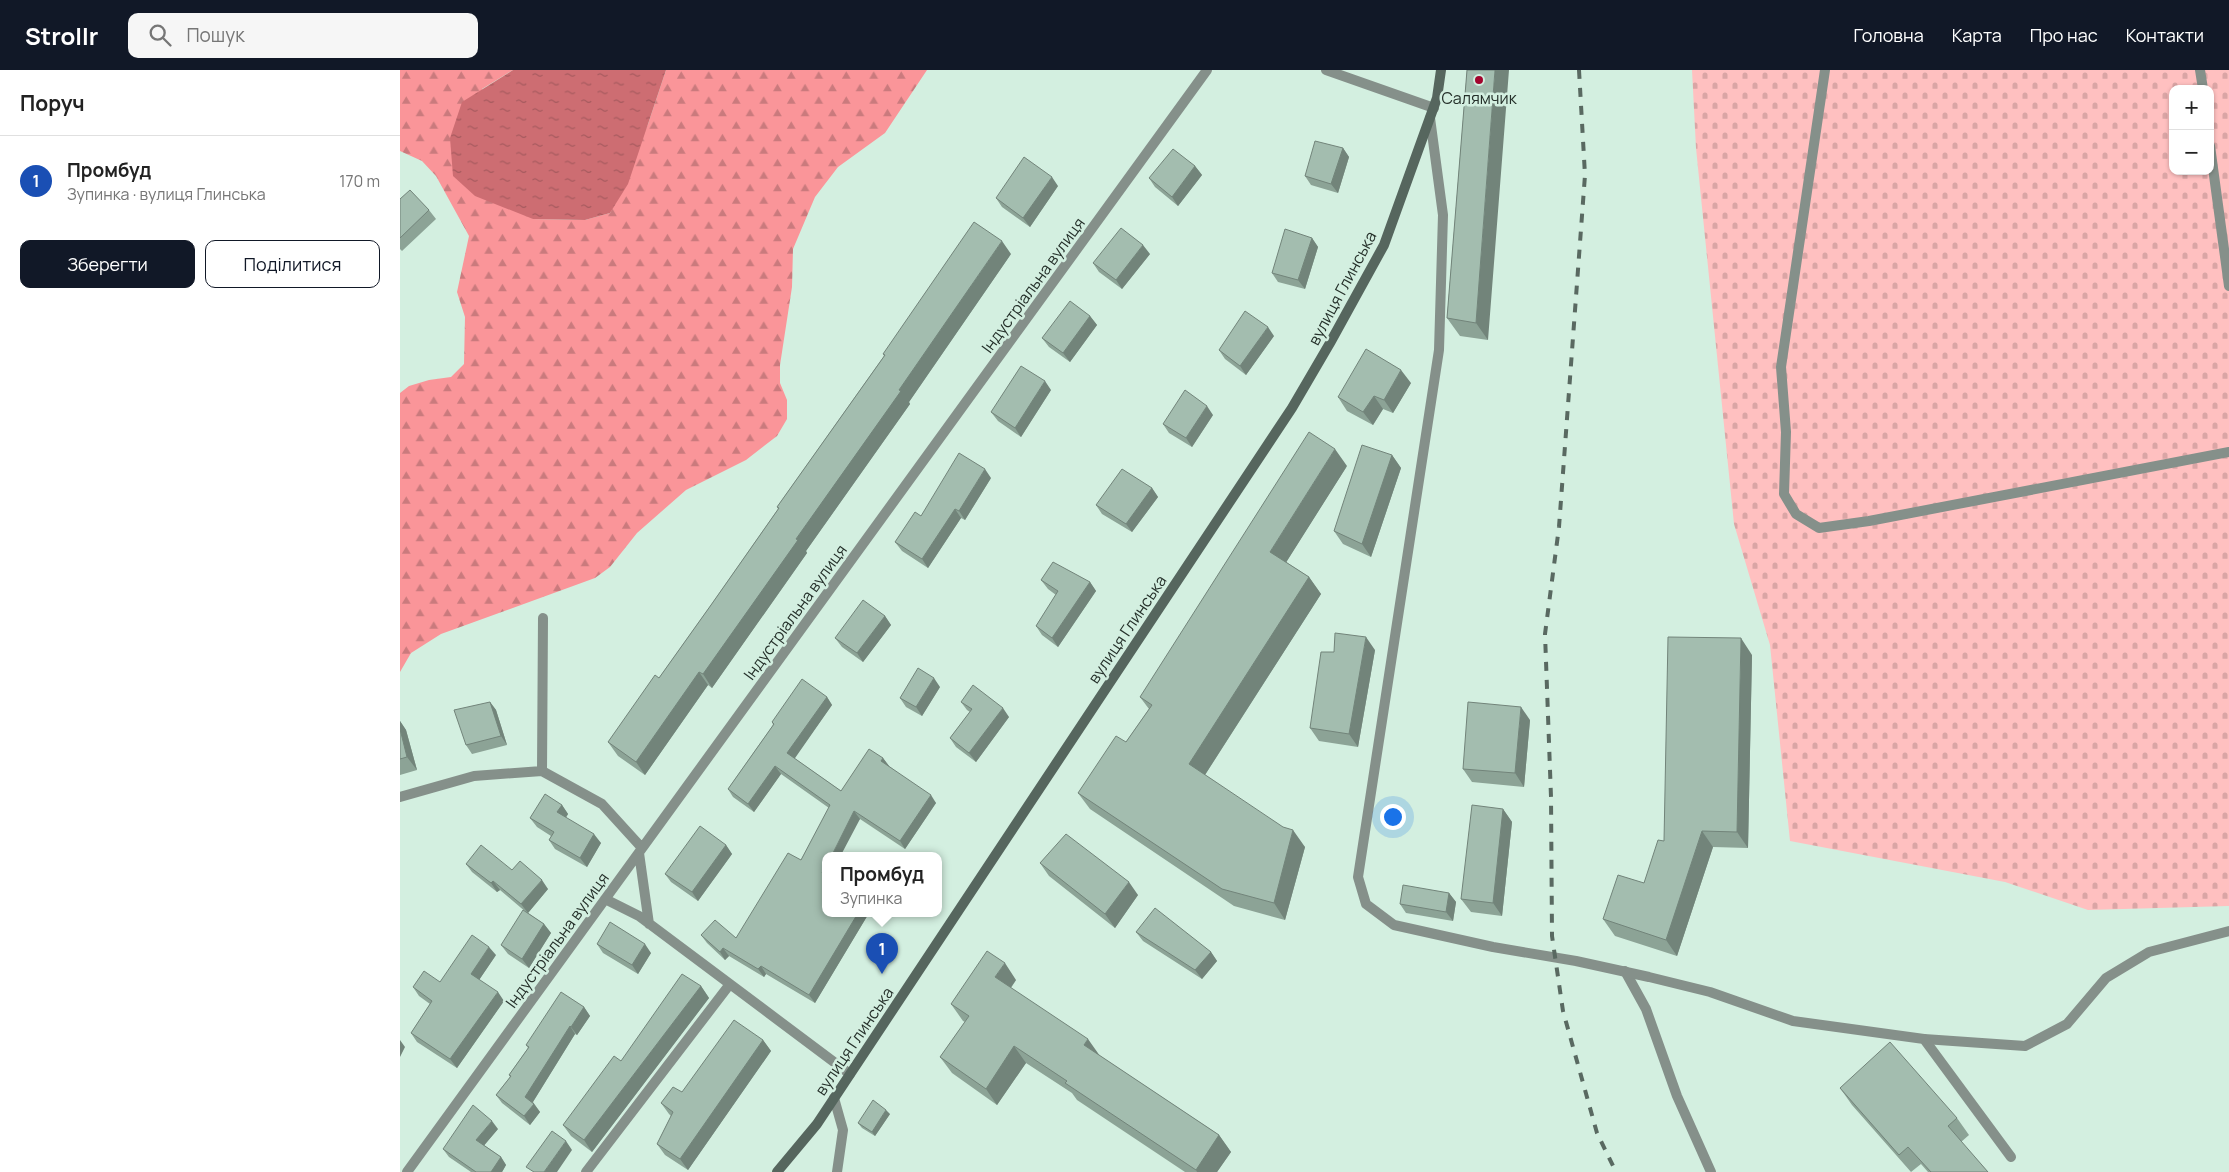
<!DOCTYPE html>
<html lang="uk">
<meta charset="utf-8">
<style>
body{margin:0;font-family:Manrope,sans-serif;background:#f6f6f6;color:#222}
.controls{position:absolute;right:15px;top:15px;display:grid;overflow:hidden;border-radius:10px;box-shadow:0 1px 4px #0004}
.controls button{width:45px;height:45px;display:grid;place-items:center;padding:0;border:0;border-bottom:1px solid #e0e0e0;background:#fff;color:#222;font:25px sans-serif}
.you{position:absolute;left:992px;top:746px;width:18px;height:18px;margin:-12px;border:4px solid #fff;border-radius:50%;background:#1a73e8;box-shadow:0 0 0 8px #1a73e833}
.badge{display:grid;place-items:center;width:32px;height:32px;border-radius:50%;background:#111827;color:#fff;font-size:16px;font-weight:700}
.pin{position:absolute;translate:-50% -41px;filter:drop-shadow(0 1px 2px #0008)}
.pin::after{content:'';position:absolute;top:26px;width:18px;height:15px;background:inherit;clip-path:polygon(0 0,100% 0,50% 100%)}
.popup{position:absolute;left:422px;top:782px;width:120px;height:65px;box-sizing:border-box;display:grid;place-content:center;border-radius:10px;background:#fff;filter:drop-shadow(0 1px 4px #0005);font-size:16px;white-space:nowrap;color:#767676}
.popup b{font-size:19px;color:#222}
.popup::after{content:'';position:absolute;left:50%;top:100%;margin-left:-10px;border:10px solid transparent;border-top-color:#fff}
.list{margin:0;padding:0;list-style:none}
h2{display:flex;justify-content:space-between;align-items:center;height:65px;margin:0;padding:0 20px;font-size:21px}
h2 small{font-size:16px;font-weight:400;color:#767676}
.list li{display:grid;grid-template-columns:32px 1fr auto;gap:15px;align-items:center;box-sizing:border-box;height:90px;padding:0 20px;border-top:1px solid #e0e0e0}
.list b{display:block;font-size:19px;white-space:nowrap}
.list p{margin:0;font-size:16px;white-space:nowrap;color:#767676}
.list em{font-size:16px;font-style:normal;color:#767676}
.actions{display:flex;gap:10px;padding:15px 20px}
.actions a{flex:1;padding:11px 0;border:1px solid #111827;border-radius:10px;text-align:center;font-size:18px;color:#111827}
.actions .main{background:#111827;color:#fff}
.icon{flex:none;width:28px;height:28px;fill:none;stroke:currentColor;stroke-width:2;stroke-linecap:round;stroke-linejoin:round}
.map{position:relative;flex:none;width:1829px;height:1102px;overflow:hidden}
header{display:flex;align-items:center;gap:30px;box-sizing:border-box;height:70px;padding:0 25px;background:#111827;color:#fff}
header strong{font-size:24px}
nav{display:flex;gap:28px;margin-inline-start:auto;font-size:18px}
.search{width:350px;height:45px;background:#f6f6f6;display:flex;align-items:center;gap:12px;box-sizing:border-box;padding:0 18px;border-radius:10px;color:#767676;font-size:19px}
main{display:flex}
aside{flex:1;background:#fff}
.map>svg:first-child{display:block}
.forest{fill:url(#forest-firs)}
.cemetery{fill:url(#cemetery-stones);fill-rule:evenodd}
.water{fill:url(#water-ripples)}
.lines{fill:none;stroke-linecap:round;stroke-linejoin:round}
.lane{stroke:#85908a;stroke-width:10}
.street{stroke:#85908a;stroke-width:10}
.secondary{stroke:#56665e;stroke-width:10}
.rail{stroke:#596961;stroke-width:4;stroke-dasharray:9 9;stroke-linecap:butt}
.wall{fill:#8ca396}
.shaded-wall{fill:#72847a}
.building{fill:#a3bdaf;stroke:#72847a}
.poi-dot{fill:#a3052e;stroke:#d3efe0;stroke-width:2}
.labels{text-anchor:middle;stroke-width:5;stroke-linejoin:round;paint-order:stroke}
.poi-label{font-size:16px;fill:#25302a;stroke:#d3efe0}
.street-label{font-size:16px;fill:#25302a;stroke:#d3efe0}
</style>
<header>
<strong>Strollr</strong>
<div class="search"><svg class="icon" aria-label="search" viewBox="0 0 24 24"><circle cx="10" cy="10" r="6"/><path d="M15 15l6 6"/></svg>Пошук</div>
<nav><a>Головна</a><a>Карта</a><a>Про нас</a><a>Контакти</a></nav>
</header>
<main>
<aside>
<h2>Поруч<small></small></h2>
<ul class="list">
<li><span class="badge" style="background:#1a4fb4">1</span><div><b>Промбуд</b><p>Зупинка · вулиця Глинська</p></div><em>170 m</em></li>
</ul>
<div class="actions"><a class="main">Зберегти</a><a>Поділитися</a></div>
</aside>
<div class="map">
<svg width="1829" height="1102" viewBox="0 0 1829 1102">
<defs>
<pattern id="forest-firs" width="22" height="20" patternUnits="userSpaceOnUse" patternTransform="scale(1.25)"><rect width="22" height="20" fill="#fa9599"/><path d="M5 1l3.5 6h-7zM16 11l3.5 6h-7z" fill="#ca7a7d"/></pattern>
<pattern id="cemetery-stones" width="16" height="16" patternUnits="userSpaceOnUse" patternTransform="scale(1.25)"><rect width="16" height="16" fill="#ffc0c0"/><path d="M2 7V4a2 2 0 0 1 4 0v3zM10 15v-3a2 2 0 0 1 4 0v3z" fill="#daa5a5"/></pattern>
<pattern id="water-ripples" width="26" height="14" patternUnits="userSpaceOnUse" patternTransform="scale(1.25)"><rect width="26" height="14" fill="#cd6d72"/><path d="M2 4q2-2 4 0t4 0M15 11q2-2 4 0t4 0" fill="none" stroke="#a65a5e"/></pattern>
</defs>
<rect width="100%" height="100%" fill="#d3efe0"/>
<path class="forest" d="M 0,0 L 113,0 L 82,19 L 133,149 L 185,150 L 210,143 L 248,54 L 266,0 L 527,0 L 485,63 L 438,97 L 415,127 L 393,179 L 392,217 L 380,295 L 380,313 L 387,330 L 387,349 L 377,366 L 346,390 L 286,420 L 237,463 L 210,497 L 195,508 L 41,564 L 11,583 L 0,602 L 0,323 L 9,316 L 29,310 L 51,307 L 64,294 L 65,247 L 57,222 L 69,166 L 36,106 L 22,91 L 0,81 Z"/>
<path class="cemetery" d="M 1292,0 L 1829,0 L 1829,836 L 1688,840 L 1605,812 L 1390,771 L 1370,575 L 1334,454 L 1296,78 ZM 1773,19 L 1810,19 L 1810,101 L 1773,101 Z"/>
<path class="water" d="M 113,0 L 266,0 L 228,114 L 210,143 L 185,150 L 133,149 L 75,126 L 53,106 L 50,68 L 62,32 Z"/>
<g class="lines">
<path class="lane" d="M 1425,0 L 1381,297 L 1386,362 L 1384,424 L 1396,444 L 1419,458 L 1469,451 L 1829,382
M 1800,0 L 1803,19
M 1810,76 L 1829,216
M 1225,901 L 1246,939 L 1277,1026 L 1311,1102
M 1524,969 L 1625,976 L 1667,954 L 1706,908 L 1749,882 L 1829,861"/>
<path class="street" d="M 926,0 L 1034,38
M 1030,48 L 1043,145 L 1039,280 L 958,807 L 966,834 L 994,855 L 1093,877 L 1176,891 L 1249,907 L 1310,922 L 1393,951 L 1524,969 L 1611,1087
M 142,701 L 143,548
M 0,727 L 74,706 L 142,701 L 202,734 L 242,778
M 239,783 L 249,854
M 205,829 L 239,846 L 450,1004
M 434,1028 L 443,1060 L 437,1102
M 7,1102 L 807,0
M 186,1102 L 330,914"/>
<path class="secondary" d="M 377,1102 L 417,1054 L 892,338 L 930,273 L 984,175 L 1037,28 L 1041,0"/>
<path class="rail" d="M 1179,0 L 1185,105 L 1159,457 L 1145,564 L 1151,727 L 1152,866 L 1163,941 L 1197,1063 L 1216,1102"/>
</g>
<path class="wall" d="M 1067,0 L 1088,270 L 1060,266 L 1047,248 Z
M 943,78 L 949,87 L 938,123 L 911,115 L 905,106 Z
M 795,96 L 802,105 L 778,136 L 755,117 L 749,108 Z
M 658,116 L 630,157 L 602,137 L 596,128 Z
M 0,129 L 29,140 L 36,149 L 2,181 L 0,179 Z
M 912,168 L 918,177 L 905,219 L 878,212 L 872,203 Z
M 611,184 L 509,332 L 510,334 L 406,481 L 407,483 L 312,618 L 308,615 L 245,705 L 218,686 L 208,672 L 259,608 L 311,535 L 378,439 L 377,437 L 484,286 L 483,284 Z
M 750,184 L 722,219 L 699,202 L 693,193 Z
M 690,246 L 697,255 L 670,292 L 649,277 L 642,268 Z
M 874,266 L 846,305 L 825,289 L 819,280 Z
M 1011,313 L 993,343 L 983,339 L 973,355 L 947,341 L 938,327 Z
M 651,320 L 621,367 L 598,351 L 591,342 Z
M 813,345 L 792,377 L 769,363 L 763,354 Z
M 992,385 L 1001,398 L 971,487 L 943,474 L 934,461 Z
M 947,396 L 886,492 L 909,507 L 921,524 L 805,705 L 905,777 L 885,850 L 834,836 L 690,739 L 678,723 L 726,672 L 749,639 L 740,627 Z
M 591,408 L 565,450 L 561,448 L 528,498 L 502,481 L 495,472 L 521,446 Z
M 752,418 L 758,427 L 732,462 L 702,444 L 696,435 Z
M 641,510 L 690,512 L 696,521 L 658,577 L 642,565 L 636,556 L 656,525 L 648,519 Z
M 485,546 L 491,555 L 463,592 L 442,577 L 435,568 Z
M 975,580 L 958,677 L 919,671 L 910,658 L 934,582 Z
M 1352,585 L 1348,778 L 1313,777 L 1277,886 L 1215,866 L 1203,849 L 1244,813 Z
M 540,617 L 522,646 L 506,637 L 500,628 Z
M 427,627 L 432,635 L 394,688 L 441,721 L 483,688 L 489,696 L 536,733 L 505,779 L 460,749 L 426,785 L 426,843 L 469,843 L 415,933 L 366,904 L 364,907 L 329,886 L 325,890 L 307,873 L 301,865 L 336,868 L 401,790 L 429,738 L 381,704 L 354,742 L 333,727 L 328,719 L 373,655 L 372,652 Z
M 90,632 L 96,640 L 107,675 L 72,684 L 66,675 Z
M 561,632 L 609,647 L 576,692 L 556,677 L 550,668 L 570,642 L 567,640 Z
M 1130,650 L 1124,717 L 1072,712 L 1063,699 Z
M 0,651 L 6,660 L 17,700 L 0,705 Z
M 162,735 L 168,744 L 166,748 L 201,773 L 187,797 L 155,779 L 149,770 L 151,766 L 137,757 L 130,748 Z
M 1103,739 L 1112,752 L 1102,846 L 1071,842 L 1061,829 Z
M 326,775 L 332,784 L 298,831 L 271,812 L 265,804 Z
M 640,793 L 738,825 L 715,858 L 649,806 Z
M 66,794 L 112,800 L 148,819 L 128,843 L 144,854 L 151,863 L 129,898 L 108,884 L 101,875 L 127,843 L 100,820 L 97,822 L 72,802 Z
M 1049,823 L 1056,832 L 1053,851 L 1006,843 L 1000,834 Z
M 736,862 L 811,882 L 817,891 L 802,909 L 743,871 Z
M 197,874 L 251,883 L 238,904 L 203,883 Z
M 96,885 L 79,910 L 104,931 L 57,998 L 17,972 L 11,963 L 30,934 L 19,926 L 13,917 L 40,912 Z
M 616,910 L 611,918 L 700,986 L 819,1065 L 831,1082 L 817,1102 L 785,1102 L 677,1030 L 672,1023 L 626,993 L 597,1035 L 552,1003 L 540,987 L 565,952 L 563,951 L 551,934 Z
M 301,916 L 309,928 L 192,1082 L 171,1066 L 163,1055 Z
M 184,937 L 190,946 L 177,965 L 175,964 L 133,1032 L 140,1042 L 130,1055 L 102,1033 L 96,1025 L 110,1007 L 109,1005 L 128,978 L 126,975 Z
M 363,970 L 371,981 L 288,1100 L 265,1085 L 257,1074 L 271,1046 L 269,1044 L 261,1033 L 282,1022 Z
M 1440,1018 L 1557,1048 L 1569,1065 L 1561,1072 L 1588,1102 L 1528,1102 L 1521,1094 L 1511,1102 L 1452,1035 Z
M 490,1044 L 475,1066 L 462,1058 L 458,1053 Z
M 98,1059 L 84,1075 L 101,1087 L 106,1095 L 102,1102 L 71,1102 L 49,1087 L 43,1079 Z"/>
<path class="shaded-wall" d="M 1095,0 L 1109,0 L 1088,270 L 1076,253 Z
M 943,78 L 949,87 L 938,123 L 931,114 Z
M 795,96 L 802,105 L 778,136 L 772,127 Z
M 652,107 L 658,116 L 630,157 L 623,148 Z
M 912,168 L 918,177 L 905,219 L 898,210 Z
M 602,171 L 611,184 L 509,332 L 510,334 L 406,481 L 407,483 L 312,618 L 303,604 Z
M 743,175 L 750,184 L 722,219 L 716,210 Z
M 690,246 L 697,255 L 670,292 L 663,283 Z
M 868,257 L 874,266 L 846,305 L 840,296 Z
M 1001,300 L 1011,313 L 993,343 L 984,330 Z
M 645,311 L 651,320 L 621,367 L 615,358 Z
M 974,326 L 983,339 L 973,355 L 963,342 Z
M 807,336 L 813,345 L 792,377 L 786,368 Z
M 935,379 L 947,396 L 882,499 L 870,482 Z
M 992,385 L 1001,398 L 971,487 L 962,474 Z
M 585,399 L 591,408 L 565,450 L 559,441 Z
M 752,418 L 758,427 L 732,462 L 726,454 Z
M 555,439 L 561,448 L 528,498 L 522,489 Z
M 909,507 L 921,524 L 801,711 L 789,694 Z
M 690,512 L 696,521 L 658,577 L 652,568 Z
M 485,546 L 491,555 L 463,592 L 457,583 Z
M 966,567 L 975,580 L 958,677 L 949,664 Z
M 1341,568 L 1352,585 L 1348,778 L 1337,762 Z
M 299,602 L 308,615 L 245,705 L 236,692 Z
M 534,608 L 540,617 L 522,646 L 516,637 Z
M 427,627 L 432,635 L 393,691 L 387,683 Z
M 90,632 L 96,640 L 107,675 L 101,666 Z
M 1121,637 L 1130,650 L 1124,717 L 1115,703 Z
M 603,638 L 609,647 L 576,692 L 569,683 Z
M 0,651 L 6,660 L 17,700 L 7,687 L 0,659 Z
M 483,688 L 489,696 L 487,699 L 481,691 Z
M 375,696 L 381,704 L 354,742 L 348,734 Z
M 531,725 L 536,733 L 505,779 L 500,771 Z
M 162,735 L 168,744 L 163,751 L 157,742 Z
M 1103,739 L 1112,752 L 1102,846 L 1093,833 Z
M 454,741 L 460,749 L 441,785 L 432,785 Z
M 893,760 L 905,777 L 885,850 L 874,833 Z
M 1302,761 L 1313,777 L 1277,886 L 1266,870 Z
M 194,764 L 201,773 L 187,797 L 180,788 Z
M 326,775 L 332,784 L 298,831 L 292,822 Z
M 426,797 L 426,809 L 422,803 Z
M 142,810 L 148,819 L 128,843 L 121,834 Z
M 93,811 L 100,820 L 97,822 L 91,813 Z
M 729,812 L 738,825 L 715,858 L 705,844 Z
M 1049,823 L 1056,832 L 1053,851 L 1046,842 Z
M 458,843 L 469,843 L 415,933 L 409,925 Z
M 144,854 L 151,863 L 129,898 L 122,889 Z
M 245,874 L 251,883 L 238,904 L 232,895 Z
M 89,877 L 96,885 L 77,913 L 71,904 Z
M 323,878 L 329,886 L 325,890 L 320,882 Z
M 811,882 L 817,891 L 802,909 L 795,900 Z
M 605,893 L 616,910 L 606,924 L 595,907 Z
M 361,896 L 366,904 L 364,907 L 358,899 Z
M 301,916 L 309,928 L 192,1082 L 184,1070 Z
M 98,922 L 104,931 L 57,998 L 50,989 Z
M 184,937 L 190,946 L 177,965 L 171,957 Z
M 170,956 L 175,964 L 131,1035 L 125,1027 Z
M 688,969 L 700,986 L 684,975 Z
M 0,970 L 5,977 L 0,987 Z
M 363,970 L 371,981 L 288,1100 L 280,1089 Z
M 614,976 L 626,993 L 597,1035 L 586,1019 Z
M 134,1034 L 140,1042 L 130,1055 L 124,1046 Z
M 486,1040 L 490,1044 L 475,1066 L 472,1062 Z
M 92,1051 L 98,1059 L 82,1078 L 76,1070 Z
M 819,1065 L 831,1082 L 817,1102 L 797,1102 L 796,1100 Z
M 166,1071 L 172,1080 L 157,1102 L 144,1102 Z
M 101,1087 L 106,1095 L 102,1102 L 91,1102 Z"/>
<path class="building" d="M 1067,0 L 1095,0 L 1076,253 L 1047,248 Z
M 915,71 L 943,78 L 931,114 L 905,106 Z
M 773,79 L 795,96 L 772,127 L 749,108 Z
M 624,87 L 652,107 L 623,148 L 596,128 Z
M 10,120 L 29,140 L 0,168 L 0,129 Z
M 574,152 L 602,171 L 499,320 L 501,321 L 396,469 L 398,470 L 303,604 L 299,602 L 236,692 L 208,672 L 255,605 L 259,608 L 311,535 L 379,438 L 377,437 L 485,285 L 483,284 Z
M 721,158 L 743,175 L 716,210 L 693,193 Z
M 885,159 L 912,168 L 898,210 L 872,203 Z
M 670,231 L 690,246 L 663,283 L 642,268 Z
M 845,241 L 868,257 L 840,296 L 819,280 Z
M 966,279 L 1001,300 L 984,330 L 974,326 L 963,342 L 938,327 Z
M 621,296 L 645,311 L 615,358 L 591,342 Z
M 785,320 L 807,336 L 786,368 L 763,354 Z
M 909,362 L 935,379 L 870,482 L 909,507 L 789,694 L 883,757 L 893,760 L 874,833 L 822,819 L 678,723 L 716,666 L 726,672 L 752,635 L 740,627 Z
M 962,375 L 992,385 L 962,474 L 934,461 Z
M 559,383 L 585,399 L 559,441 L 555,439 L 522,489 L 495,472 L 515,442 L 521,446 Z
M 722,399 L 752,418 L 726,454 L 696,435 Z
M 653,492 L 690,512 L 652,568 L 636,556 L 658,521 L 641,510 Z
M 463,530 L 485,546 L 457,583 L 435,568 Z
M 935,563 L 966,567 L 949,664 L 910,658 L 921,582 L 934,582 Z
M 1268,567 L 1341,568 L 1337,762 L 1302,761 L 1266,870 L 1203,849 L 1218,805 L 1244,813 L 1258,770 L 1264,771 Z
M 518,598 L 534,608 L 516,637 L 500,628 Z
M 402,609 L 427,627 L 387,683 L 441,721 L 469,679 L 483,688 L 481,691 L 531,725 L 500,771 L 454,741 L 432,785 L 426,785 L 426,797 L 422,803 L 426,806 L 426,843 L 458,843 L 409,925 L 361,896 L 358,899 L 323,878 L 320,882 L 301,865 L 315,850 L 336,868 L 388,783 L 401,790 L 430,735 L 375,696 L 348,734 L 328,719 L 374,654 L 372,652 Z
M 573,615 L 603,638 L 569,683 L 550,668 L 572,639 L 561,632 Z
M 90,632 L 101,666 L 66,675 L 54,640 Z
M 1068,632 L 1121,637 L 1115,703 L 1063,699 Z
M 0,659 L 7,687 L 0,689 Z
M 145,724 L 162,735 L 157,742 L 194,764 L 180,788 L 149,770 L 154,762 L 130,748 Z
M 1072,735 L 1103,739 L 1093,833 L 1061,829 Z
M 300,756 L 326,775 L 292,822 L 265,804 Z
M 666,764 L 729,812 L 705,844 L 640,793 Z
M 81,775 L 112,800 L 120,791 L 142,810 L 121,834 L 93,811 L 91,813 L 66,794 Z
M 1003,815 L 1049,823 L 1046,842 L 1000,834 Z
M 755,838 L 811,882 L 795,900 L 736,862 Z
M 123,840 L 144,854 L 122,889 L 101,875 Z
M 210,852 L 245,874 L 232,895 L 197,874 Z
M 72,865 L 89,877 L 71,904 L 98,922 L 50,989 L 11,963 L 32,931 L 13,917 L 24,901 L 40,912 Z
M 587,881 L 605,893 L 595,907 L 688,969 L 684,975 L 819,1065 L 796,1100 L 665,1013 L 667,1011 L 614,976 L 586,1019 L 540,987 L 569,946 L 551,934 Z
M 282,904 L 301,916 L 184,1070 L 163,1055 L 214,986 L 221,991 Z
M 161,922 L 184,937 L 171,957 L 170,956 L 125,1027 L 134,1034 L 124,1046 L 96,1025 L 111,1006 L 109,1005 L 129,977 L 126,975 Z
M 334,950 L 363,970 L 280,1089 L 257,1074 L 273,1042 L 261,1033 L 273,1017 L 282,1022 Z
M 1490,972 L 1557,1048 L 1548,1056 L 1588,1102 L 1531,1102 L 1508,1077 L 1499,1085 L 1440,1018 Z
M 473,1030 L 486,1040 L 472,1062 L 458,1053 Z
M 73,1035 L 92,1051 L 76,1070 L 101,1087 L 91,1102 L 76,1102 L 43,1079 Z
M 152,1061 L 166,1071 L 144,1102 L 134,1102 L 126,1097 Z"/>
<circle class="poi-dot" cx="1079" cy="10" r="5"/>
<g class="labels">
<g class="poi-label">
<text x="1079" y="34">Салямчик</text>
</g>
<g class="street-label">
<text transform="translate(633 215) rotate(-54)" y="6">Індустріальна вулиця</text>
<text transform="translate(942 218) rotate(-62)" y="6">вулиця Глинська</text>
<text transform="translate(395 542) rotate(-54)" y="6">Індустріальна вулиця</text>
<text transform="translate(727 559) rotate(-56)" y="6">вулиця Глинська</text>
<text transform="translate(157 870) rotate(-54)" y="6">Індустріальна вулиця</text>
<text transform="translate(454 971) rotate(-56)" y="6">вулиця Глинська</text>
</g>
</g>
</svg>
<div class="controls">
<button>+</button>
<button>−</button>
</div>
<div class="you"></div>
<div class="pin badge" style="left:482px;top:904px;background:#1a4fb4">1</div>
<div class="popup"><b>Промбуд</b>Зупинка</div>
</div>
</main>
